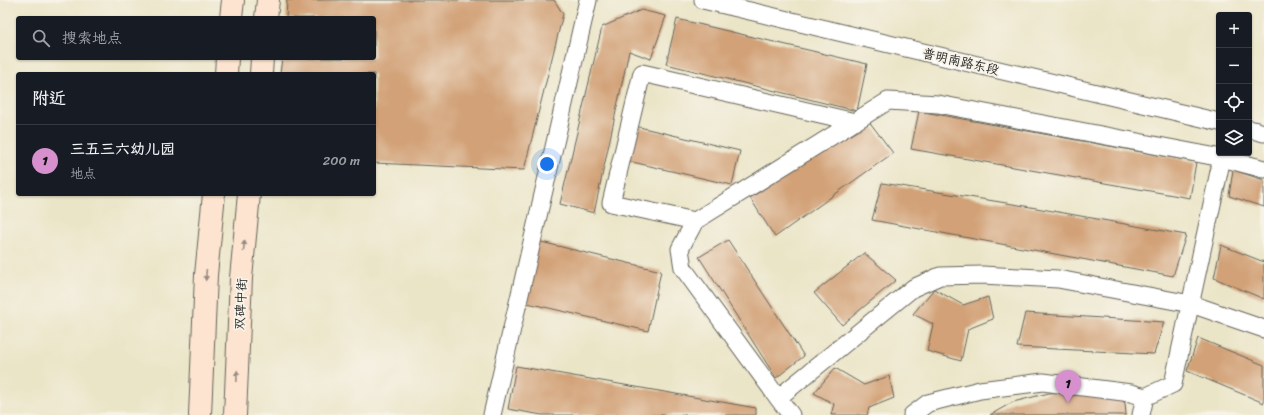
<!DOCTYPE html>
<html lang="zh">
<meta charset="utf-8">
<style>
body{margin:0;font-family:Sriracha,"LXGW WenKai TC",sans-serif;background:#242831;color:#f1f3f6}
.controls{position:absolute;right:12px;top:12px;display:grid;overflow:hidden;border-radius:4px;box-shadow:0 1px 3px #0004}
.controls button{width:36px;height:36px;display:grid;place-items:center;padding:0;border:0;border-bottom:1px solid #363941;background:#171b24;color:#f1f3f6;font:20px sans-serif}
.you{position:absolute;left:547px;top:164px;width:14px;height:14px;margin:-10px;border:3px solid #fff;border-radius:50%;background:#1a73e8;box-shadow:0 0 0 6px #1a73e833}
.badge{display:grid;place-items:center;width:26px;height:26px;border-radius:50%;background:#d690ce;color:#111;font-size:13px;font-weight:700}
.pin{position:absolute;translate:-50% -33px;filter:drop-shadow(0 1px 2px #0008)}
.pin::after{content:'';position:absolute;top:21px;width:14px;height:12px;background:inherit;clip-path:polygon(0 0,100% 0,50% 100%)}
.list{margin:0;padding:0;list-style:none}
h2{display:flex;justify-content:space-between;align-items:center;height:52px;margin:0;padding:0 16px;font-size:17px}
h2 small{font-size:13px;font-weight:400;color:#9ea1a6}
.list li{display:grid;grid-template-columns:26px 1fr auto;gap:12px;align-items:center;box-sizing:border-box;height:72px;padding:0 16px;border-top:1px solid #363941}
.list b{display:block;font-size:15px;white-space:nowrap}
.list p{margin:0;font-size:13px;white-space:nowrap;color:#9ea1a6}
.list em{font-size:13px;font-style:normal;color:#9ea1a6}
.icon{flex:none;width:22px;height:22px;fill:none;stroke:currentColor;stroke-width:2;stroke-linecap:round;stroke-linejoin:round}
.map{position:relative;flex:none;width:1264px;height:415px;overflow:hidden}
.search{position:absolute;background:#171b24;box-shadow:0 1px 3px #0004;left:16px;top:16px;width:360px;height:44px;display:flex;align-items:center;gap:10px;box-sizing:border-box;padding:0 14px;border-radius:4px;color:#9ea1a6;font-size:15px}
.panel{position:absolute;background:#171b24;box-shadow:0 1px 3px #0004;left:16px;top:72px;width:360px;height:124px;border-radius:4px}
.map>svg:first-child{display:block}
.building{fill:#d2a177}
.lines{fill:none;stroke-linecap:round;stroke-linejoin:round}
.street-casing{stroke:#646258;stroke-width:19}
.secondary-casing{stroke:#646258;stroke-width:24}
.street{stroke:#fff;stroke-width:17}
.secondary{stroke:#fde4d0;stroke-width:22}
.oneway{fill:#988a7f}
.labels{text-anchor:middle;stroke-width:3.5;stroke-linejoin:round;paint-order:stroke}
.street-label{font-size:13px;fill:#1c1c1c;stroke:#f7f3e8}
</style>
<div class="map">
<svg width="1264" height="415" viewBox="0 0 1264 415">
<rect width="100%" height="100%" fill="#f7f3e8"/>
<filter id="ink" filterUnits="userSpaceOnUse"><feTurbulence type="fractalNoise" baseFrequency=".025" numOctaves="2"/><feDisplacementMap in="SourceGraphic" scale="8" xChannelSelector="R" yChannelSelector="G"/><feConvolveMatrix kernelMatrix="1 2 1 2 8 2 1 2 1" color-interpolation-filters="sRGB"/></filter>
<filter id="wash" filterUnits="userSpaceOnUse"><feTurbulence type="fractalNoise" baseFrequency=".012" numOctaves="4" result="noise"/><feDisplacementMap in="SourceGraphic" scale="16" xChannelSelector="R" yChannelSelector="G"/><feGaussianBlur stdDeviation="0.9" result="paint"/><feColorMatrix in="noise" values="0 0 0 0 0 0 0 0 0 0 0 0 0 0 0 0 0 1.4 0 .05"/><feComposite in="paint" operator="in"/></filter>
<g filter="url(#wash)">
<rect width="100%" height="100%" fill="#ebe5c8"/>
<g id="blocks">
<path class="building" d="M 287,0 L 554,0 L 563,14 L 524,170 L 374,163 L 374,74 L 280,74 L 282,58 L 374,58 L 374,18 L 286,18 Z
M 641,10 L 666,16 L 651,59 L 629,51 L 594,213 L 560,204 L 602,27 Z
M 677,19 L 867,64 L 857,111 L 666,64 Z
M 919,111 L 1196,162 L 1190,198 L 911,149 Z
M 868,120 L 893,153 L 775,237 L 750,198 Z
M 635,126 L 740,151 L 732,185 L 628,161 Z
M 1233,170 L 1264,180 L 1264,207 L 1229,196 Z
M 882,183 L 1025,206 L 1186,235 L 1173,276 L 872,220 Z
M 728,240 L 804,356 L 776,378 L 699,257 Z
M 537,241 L 661,271 L 648,331 L 523,302 Z
M 1221,245 L 1264,262 L 1264,299 L 1214,278 Z
M 864,253 L 896,280 L 842,325 L 814,293 Z
M 934,289 L 963,305 L 988,297 L 993,319 L 968,329 L 961,361 L 927,351 L 933,324 L 913,314 Z
M 1025,313 L 1164,322 L 1154,354 L 1017,347 Z
M 1198,338 L 1264,365 L 1264,403 L 1187,371 Z
M 516,366 L 756,408 L 756,415 L 542,415 L 508,409 Z
M 835,368 L 864,385 L 889,376 L 894,398 L 869,408 L 867,415 L 831,415 L 834,404 L 814,393 Z
M 1077,392 L 1119,398 L 1125,403 L 1126,415 L 990,415 L 1013,402 L 1049,393 Z"/>
</g>
</g>
<g filter="url(#ink)">
<use href="#blocks" fill-opacity="0" stroke="#646258" stroke-width="1"/>
<g class="lines">
<g class="street-casing">
<path id="street" d="M 703,0 L 1219,122
M 1249,129 L 1264,133
M 1222,158 L 938,104 L 888,101 L 695,221 L 680,249 L 683,268 L 778,398 L 913,288 L 940,276 L 982,275 L 1058,279 L 1191,304 L 1264,329
M 695,221 L 611,203 L 642,73 L 855,122
M 778,398 L 791,415
M 492,415 L 588,0
M 912,415 L 928,403 L 980,390 L 1043,382 L 1131,393 L 1145,397 L 1173,384 L 1222,158 L 1264,169
M 1141,415 L 1145,397"/>
</g>
<g class="secondary-casing">
<path id="secondary" d="M 231,18 L 233,0
M 266,18 L 268,0
M 226,74 L 227,58
M 261,74 L 262,58
M 200,415 L 206,275 L 214,194
M 235,415 L 241,278 L 249,194"/>
</g>
<use href="#street" class="street"/>
<use href="#secondary" class="secondary"/>
</g>
<defs><path id="oneway-solid" d="M-6-.8H1V-3.2L6.5 0L1 3.2V.8H-6Z"/></defs>
<g class="oneway">
<use href="#oneway-solid" transform="translate(244 246) rotate(-84)"/>
<use href="#oneway-solid" transform="translate(206 275) rotate(94)"/>
<use href="#oneway-solid" transform="translate(237 376) rotate(-88)"/>
</g>
</g>
<g class="labels">
<g class="street-label">
<text transform="translate(961 61) rotate(13)" y="5">普明南路东段</text>
<text transform="translate(240 304) rotate(-87)" y="5">双碑中街</text>
</g>
</g>
</svg>
<div class="controls">
<button>+</button>
<button>−</button>
<button><svg class="icon" aria-label="locate" viewBox="0 0 24 24"><circle cx="12" cy="12" r="6"/><path d="M12 2v4M12 18v4M2 12h4M18 12h4"/></svg></button>
<button><svg class="icon" aria-label="layers" viewBox="0 0 24 24"><path d="M12 4l9 5-9 5-9-5zM3 14l9 5 9-5"/></svg></button>
</div>
<div class="you"></div>
<div class="pin badge" style="left:1068px;top:403px">1</div>
<div class="search"><svg class="icon" aria-label="search" viewBox="0 0 24 24"><circle cx="10" cy="10" r="6"/><path d="M15 15l6 6"/></svg>搜索地点</div>
<section class="panel">
<h2>附近<small></small></h2>
<ul class="list">
<li><span class="badge">1</span><div><b>三五三六幼儿园</b><p>地点</p></div><em>200 m</em></li>
</ul>
</section>
</div>
